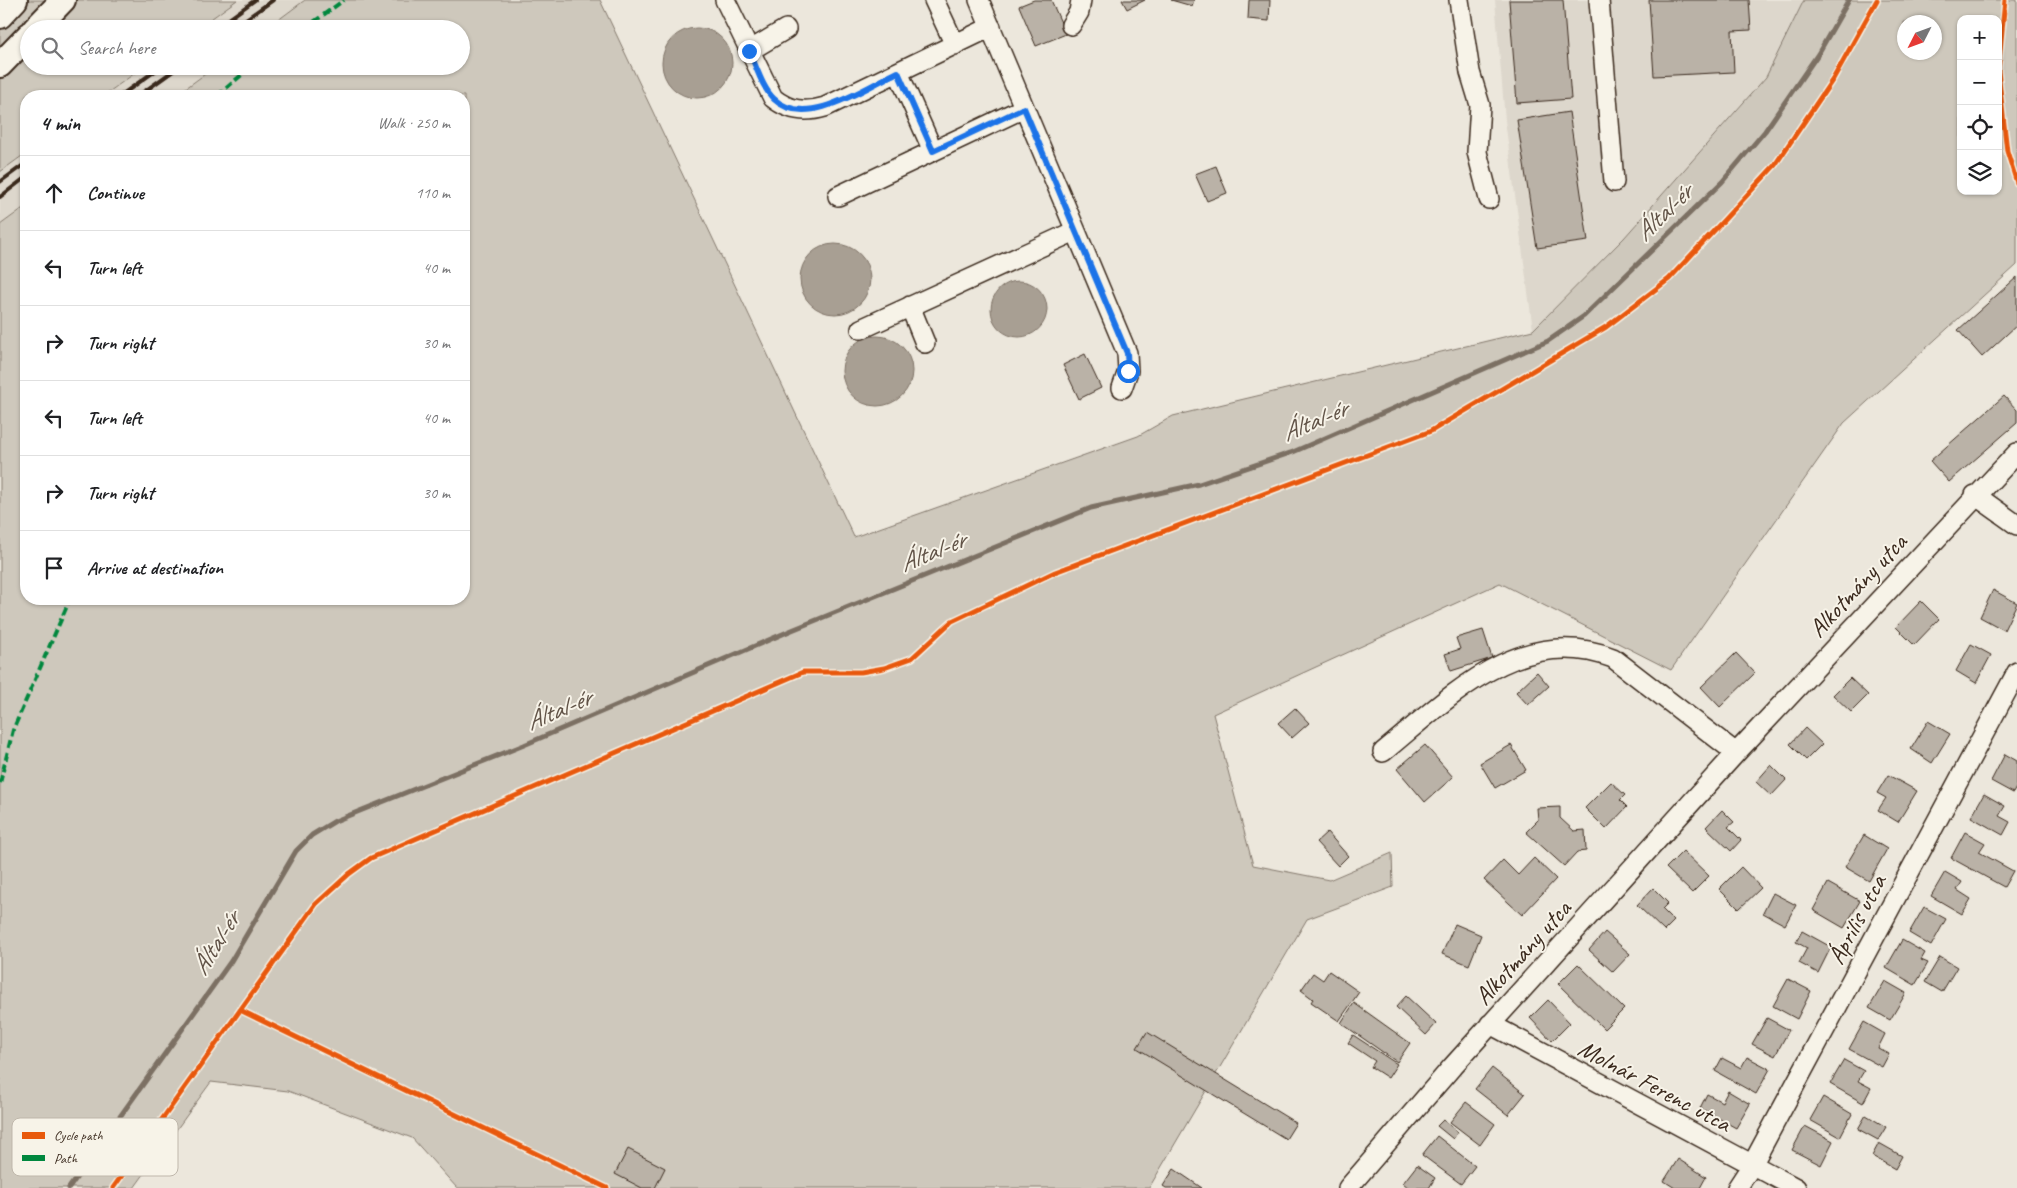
<!DOCTYPE html>
<meta charset="utf-8">
<style>
body{margin:0;font-family:Caveat,sans-serif;background:#f2f2f2;color:#202124}
.controls{position:absolute;right:15px;top:15px;display:grid;overflow:hidden;border-radius:10px;box-shadow:0 1px 4px #0004}
.controls button{width:45px;height:45px;display:grid;place-items:center;padding:0;border:0;border-bottom:1px solid #e0e0e0;background:#fff;color:#202124;font:25px sans-serif}
.compass{position:absolute;left:1897px;top:15px;width:45px;height:45px;border-radius:50%;background:#fff;box-shadow:0 1px 4px #0004;rotate:228deg}
.stop{position:absolute;width:15px;height:15px;margin:-11px;border:4px solid #1a73e8;border-radius:50%;background:#fff}
.stop.end{background:#1a73e8;border-color:#fff;box-shadow:0 1px 5px #0008}
.list{margin:0;padding:0;list-style:none}
h2{display:flex;justify-content:space-between;align-items:center;height:65px;margin:0;padding:0 20px;font-size:21px}
h2 small{font-size:16px;font-weight:400;color:#757577}
.list li{display:grid;grid-template-columns:32px 1fr auto;gap:15px;align-items:center;box-sizing:border-box;height:75px;padding:0 20px;border-top:1px solid #e0e0e0}
.list b{display:block;font-size:19px;white-space:nowrap}
.list em{font-size:16px;font-style:normal;color:#757577}
.icon{flex:none;width:28px;height:28px;fill:none;stroke:currentColor;stroke-width:2;stroke-linecap:round;stroke-linejoin:round}
.map{position:relative;flex:none;width:2017px;height:1188px;overflow:hidden}
.search{position:absolute;background:#fff;box-shadow:0 1px 4px #0004;left:20px;top:20px;width:450px;height:55px;display:flex;align-items:center;gap:12px;box-sizing:border-box;padding:0 18px;border-radius:28px;color:#757577;font-size:19px}
.panel{position:absolute;background:#fff;box-shadow:0 1px 4px #0004;left:20px;top:90px;width:450px;height:515px;border-radius:20px}
.map>svg:first-child{display:block}
.built{fill:#ddd7cc}
.green{fill:#cec8bc;stroke:#84796d;fill-rule:evenodd}
.water{fill:#a89f93;stroke:#7c7064}
.lines{fill:none;stroke-linecap:round;stroke-linejoin:round}
.stream{stroke:#7c7064;stroke-width:5}
.building{fill:#bab2a7;stroke:#3b2a1e}
.minor-casing{stroke:#3b2a1e;stroke-width:22}
.major-casing{stroke:#3b2a1e;stroke-width:28}
.minor{stroke:#f7f3e8;stroke-width:19}
.major{stroke:#f7f3e8;stroke-width:24}
.rail{stroke:#3b2a1e;stroke-width:4}
.quiet{stroke:#00873e;stroke-width:4;stroke-dasharray:8 4;stroke-linecap:butt}
.cycleway-casing{stroke:#f7f3e8;stroke-width:8}
.cycleway{stroke:#e8590c;stroke-width:5}
.route{stroke:#1a73e8;stroke-width:6}
.labels{text-anchor:middle;stroke-width:4;stroke-linejoin:round;paint-order:stroke}
.street-label{font-size:25px;fill:#3b2a1e;stroke:#f7f3e8}
.water-label{font-size:26px;font-style:italic;fill:#615347;stroke:#f7f3e8}
.key{fill:#f7f3e8;stroke:#bfb7ab;stroke-width:1}
.key-label{font-size:14px;fill:#3b2a1e}
</style>
<div class="map">
<svg width="2017" height="1188" viewBox="0 0 2017 1188">
<rect width="100%" height="100%" fill="#ece7dc"/>
<filter id="ink" filterUnits="userSpaceOnUse"><feTurbulence type="fractalNoise" baseFrequency=".02" numOctaves="2"/><feDisplacementMap in="SourceGraphic" scale="10" xChannelSelector="R" yChannelSelector="G"/><feConvolveMatrix kernelMatrix="1 2 1 2 8 2 1 2 1" color-interpolation-filters="sRGB"/></filter>
<g filter="url(#ink)">
<path class="built" d="M 237,0 L 305,0 L 266,29 L 197,29 Z
M 1495,0 L 1804,0 L 1766,77 L 1624,238 L 1533,330 L 1505,120 Z
M 145,66 L 216,66 L 175,96 L 103,96 Z
M 26,153 L 26,206 L 0,225 L 0,172 Z"/>
<path class="green" d="M 0,0 L 237,0 L 197,29 L 29,29 L 29,66 L 145,66 L 103,96 L 26,96 L 26,153 L 0,172 Z
M 305,0 L 600,0 L 854,537 L 1138,436 L 1173,416 L 1533,330 L 1624,238 L 1766,77 L 1804,0 L 2017,0 L 2017,265 L 1844,423 L 1671,670 L 1500,583 L 1213,714 L 1253,865 L 1329,880 L 1392,853 L 1393,887 L 1307,919 L 1149,1188 L 457,1188 L 412,1138 L 288,1091 L 211,1082 L 134,1188 L 0,1188 L 0,225 L 26,206 L 26,599 L 464,599 L 464,96 L 175,96 L 216,66 L 461,66 L 461,29 L 266,29 ZM 1961,19 L 1998,19 L 1998,191 L 1961,191 ZM 1904,22 L 1934,22 L 1934,52 L 1904,52 Z"/>
<path class="water" d="M662 63a35 35 0 1 1 70 0a35 35 0 1 1-70 0Z
M800 279a35 35 0 1 1 70 0a35 35 0 1 1-70 0Z
M991 309a28 28 0 1 1 56 0a28 28 0 1 1-56 0Z
M842 371a35 35 0 1 1 70 0a35 35 0 1 1-70 0Z"/>
<g class="lines">
<path class="stream" d="M 69,1188 L 231,961 L 296,851 L 312,835 L 335,821 L 524,745 L 792,630 L 1091,508 L 1199,484 L 1293,452 L 1548,341 L 1584,316 L 1722,182 L 1765,131 L 1818,54 L 1849,0"/>
</g>
<path class="building" d="M 1034,0 L 1051,0 L 1066,34 L 1036,46 L 1019,6 Z
M 1122,0 L 1145,0 L 1127,9 Z
M 1171,0 L 1194,0 L 1192,6 Z
M 1249,0 L 1270,0 L 1269,21 L 1248,19 Z
M 1509,0 L 1563,0 L 1571,99 L 1517,103 Z
M 1649,0 L 1749,0 L 1751,30 L 1732,31 L 1734,72 L 1654,76 Z
M 1569,112 L 1588,241 L 1537,248 L 1517,120 Z
M 1216,166 L 1227,193 L 1207,201 L 1195,174 Z
M 2017,277 L 2017,325 L 1982,357 L 1958,330 Z
M 1085,354 L 1101,388 L 1079,399 L 1063,365 Z
M 2004,396 L 2017,410 L 2017,423 L 1949,482 L 1930,461 Z
M 1993,590 L 2017,603 L 2004,630 L 1980,617 Z
M 1921,601 L 1939,619 L 1914,645 L 1896,627 Z
M 1483,630 L 1492,658 L 1451,671 L 1445,654 L 1460,649 L 1456,638 Z
M 1971,644 L 1991,655 L 1976,683 L 1956,671 Z
M 1736,653 L 1755,673 L 1720,707 L 1701,687 Z
M 1537,672 L 1549,686 L 1528,705 L 1516,692 Z
M 1850,678 L 1868,695 L 1851,712 L 1833,695 Z
M 1295,708 L 1309,723 L 1292,738 L 1278,723 Z
M 1928,721 L 1950,734 L 1932,763 L 1911,749 Z
M 1805,728 L 1822,744 L 1806,760 L 1790,744 Z
M 1425,745 L 1453,777 L 1425,802 L 1397,769 Z
M 1511,745 L 1526,770 L 1495,788 L 1480,763 Z
M 2005,754 L 2017,761 L 2017,786 L 2013,793 L 1991,781 Z
M 1771,765 L 1786,780 L 1771,796 L 1756,782 Z
M 1888,775 L 1917,791 L 1898,822 L 1878,810 L 1886,798 L 1877,793 Z
M 1611,782 L 1625,795 L 1620,800 L 1627,807 L 1606,829 L 1585,808 Z
M 1984,794 L 2005,806 L 1999,816 L 2010,822 L 2003,835 L 1971,817 Z
M 1560,807 L 1560,818 L 1574,831 L 1585,830 L 1586,851 L 1577,852 L 1564,866 L 1526,832 L 1538,820 L 1537,808 Z
M 1722,810 L 1734,822 L 1728,827 L 1741,840 L 1731,851 L 1706,827 Z
M 1327,832 L 1348,856 L 1338,866 L 1316,842 Z
M 1965,832 L 1985,843 L 1979,852 L 2013,871 L 2004,887 L 1951,858 Z
M 1864,835 L 1887,849 L 1869,881 L 1845,867 Z
M 1683,851 L 1709,876 L 1692,893 L 1666,868 Z
M 1534,858 L 1556,879 L 1522,915 L 1484,880 L 1503,860 L 1518,875 Z
M 1741,867 L 1761,888 L 1739,909 L 1719,889 Z
M 1945,872 L 1962,882 L 1957,890 L 1971,899 L 1962,914 L 1931,896 Z
M 1828,883 L 1860,901 L 1844,928 L 1813,910 Z
M 1653,888 L 1668,903 L 1662,909 L 1674,921 L 1664,931 L 1637,905 Z
M 1773,893 L 1796,905 L 1785,925 L 1763,913 Z
M 1924,907 L 1946,919 L 1931,946 L 1909,933 Z
M 1455,924 L 1481,935 L 1469,965 L 1442,954 Z
M 1802,931 L 1831,947 L 1818,973 L 1799,963 L 1807,948 L 1796,942 Z
M 1605,932 L 1630,954 L 1613,972 L 1589,950 Z
M 1902,940 L 1925,953 L 1921,960 L 1928,963 L 1915,985 L 1886,968 Z
M 1940,957 L 1957,967 L 1942,992 L 1925,982 Z
M 1578,964 L 1624,1009 L 1604,1029 L 1558,984 Z
M 1329,971 L 1359,992 L 1339,1021 L 1311,1002 L 1313,999 L 1301,990 L 1313,973 L 1323,980 Z
M 1788,979 L 1811,991 L 1797,1019 L 1773,1006 Z
M 1885,981 L 1906,993 L 1890,1020 L 1869,1008 Z
M 1406,996 L 1436,1024 L 1426,1035 L 1396,1007 Z
M 1548,1000 L 1570,1023 L 1552,1041 L 1530,1018 Z
M 1354,1003 L 1410,1043 L 1397,1062 L 1341,1023 Z
M 1767,1018 L 1789,1030 L 1775,1056 L 1752,1044 Z
M 1864,1022 L 1885,1034 L 1878,1048 L 1889,1054 L 1882,1067 L 1849,1049 Z
M 1147,1032 L 1296,1123 L 1286,1139 L 1137,1048 Z
M 1353,1035 L 1397,1064 L 1388,1078 L 1371,1067 L 1375,1061 L 1348,1043 Z
M 1747,1057 L 1770,1069 L 1756,1094 L 1715,1071 L 1722,1058 L 1741,1068 Z
M 1844,1060 L 1864,1071 L 1858,1081 L 1871,1088 L 1863,1103 L 1830,1084 Z
M 1492,1068 L 1525,1094 L 1508,1115 L 1475,1089 Z
M 1728,1091 L 1750,1104 L 1736,1128 L 1700,1108 L 1707,1094 L 1722,1102 Z
M 1823,1097 L 1852,1114 L 1840,1137 L 1810,1120 Z
M 1466,1102 L 1495,1124 L 1480,1145 L 1450,1122 Z
M 1866,1115 L 1886,1127 L 1878,1140 L 1858,1129 Z
M 1443,1120 L 1458,1132 L 1453,1139 L 1437,1126 Z
M 1805,1126 L 1833,1141 L 1821,1165 L 1792,1150 Z
M 1437,1136 L 1475,1166 L 1461,1184 L 1422,1155 Z
M 1879,1143 L 1902,1156 L 1895,1169 L 1872,1156 Z
M 628,1149 L 665,1168 L 655,1188 L 642,1188 L 615,1174 Z
M 1678,1159 L 1706,1177 L 1700,1188 L 1675,1188 L 1664,1181 Z
M 1417,1165 L 1435,1178 L 1429,1188 L 1409,1188 L 1403,1183 Z
M 1174,1169 L 1202,1188 L 1166,1188 L 1163,1186 Z"/>
<g class="lines">
<g class="minor-casing">
<path id="minor" d="M 725,0 L 773,98 C 789,111 805,113 825,107 L 991,27
M 934,0 L 955,45
M 979,0 L 1127,353 L 1128,371 L 1122,388
M 1459,0 L 1470,72 L 1480,105 L 1477,152 L 1489,199
M 1599,0 L 1614,182
M 1071,25 L 1079,12 L 1081,0
M 749,51 L 786,29
M 898,72 L 933,151
M 838,196 L 1024,108
M 910,306 L 925,343
M 861,329 L 1075,231
M 1975,495 L 2017,525
M 1383,752 C 1448,699 1520,622 1613,658 L 1736,753
M 1490,1024 L 1796,1188
M 1348,1188 L 1452,1067 L 1736,753 L 2017,453
M 1737,1188 L 1752,1165 L 2017,672"/>
</g>
<g class="major-casing">
<path id="major" d="M 0,16 L 15,0
M 35,29 L 63,0
M 0,65 L 29,35"/>
</g>
<use href="#minor" class="minor"/>
<use href="#major" class="major"/>
<path class="rail" d="M 215,29 L 255,0
M 232,29 L 273,0
M 120,96 L 162,66
M 138,96 L 180,66
M 0,182 L 26,163
M 0,197 L 26,177"/>
<path class="quiet" d="M 304,29 L 344,0
M 217,96 L 252,66
M 0,783 L 13,730 L 70,599"/>
<g class="cycleway-casing">
<path id="cycleway" d="M 2005,0 L 1998,71 L 2007,151 L 2017,183
M 240,1010 L 607,1188
M 113,1188 L 316,904 L 349,874 L 371,858 L 803,672 L 861,672 L 884,668 L 912,658 L 952,621 L 1055,572 L 1431,431 L 1606,327 L 1669,279 L 1775,165 L 1833,79 L 1877,0"/>
</g>
<use href="#cycleway" class="cycleway"/>
</g>
</g>
<g class="lines" filter="url(#ink)">
<path class="route" d="M 749,51 C 756,65 762,88 774,99 C 806,130 866,87 898,72 L 933,151 L 1024,108 L 1127,353 L 1128,371"/>
</g>
<g class="labels">
<g class="street-label">
<text transform="translate(1857 585) rotate(-47)" y="9">Alkotmány utca</text>
<text transform="translate(1856 919) rotate(-62)" y="9">Április utca</text>
<text transform="translate(1522 952) rotate(-48)" y="9">Alkotmány utca</text>
<text transform="translate(1655 1085) rotate(28)" y="9">Molnár Ferenc utca</text>
</g>
<g class="water-label">
<text transform="translate(1663 212) rotate(-44)" y="9">Által-ér</text>
<text transform="translate(1314 420) rotate(-23)" y="9">Által-ér</text>
<text transform="translate(932 551) rotate(-22)" y="9">Által-ér</text>
<text transform="translate(558 709) rotate(-23)" y="9">Által-ér</text>
<text transform="translate(215 943) rotate(-58)" y="9">Által-ér</text>
</g>
</g>
<rect x="12" y="1118" width="166" height="58" rx="8" class="key"/>
<rect x="22" y="1132" width="23" height="7" fill="#e8590c"/>
<rect x="22" y="1155" width="23" height="6" fill="#00873e"/>
<g class="key-label">
<text x="54" y="1140">Cycle path</text>
<text x="54" y="1163">Path</text>
</g>
</svg>
<div class="controls">
<button>+</button>
<button>−</button>
<button><svg class="icon" aria-label="locate" viewBox="0 0 24 24"><circle cx="12" cy="12" r="6"/><path d="M12 2v4M12 18v4M2 12h4M18 12h4"/></svg></button>
<button><svg class="icon" aria-label="layers" viewBox="0 0 24 24"><path d="M12 4l9 5-9 5-9-5zM3 14l9 5 9-5"/></svg></button>
</div>
<svg class="compass" viewBox="-18 -18 36 36"><path d="M0-13l5 13h-10z" fill="#e53935"/><path d="M0 13l5-13h-10z" fill="#757577"/></svg>
<div class="stop" style="left:1128px;top:371px"></div>
<div class="stop end" style="left:749px;top:51px"></div>
<div class="search"><svg class="icon" aria-label="search" viewBox="0 0 24 24"><circle cx="10" cy="10" r="6"/><path d="M15 15l6 6"/></svg>Search here</div>
<section class="panel">
<h2>4 min<small>Walk · 250 m</small></h2>
<ul class="list">
<li><svg class="icon" aria-label="ahead" viewBox="0 0 24 24"><path d="M12 20V5M6 11l6-6 6 6"/></svg><div><b>Continue</b></div><em>110 m</em></li>
<li><svg class="icon" aria-label="left" viewBox="0 0 24 24"><path d="M17 20v-9H6M10 6l-5 5 5 5"/></svg><div><b>Turn left</b></div><em>40 m</em></li>
<li><svg class="icon" aria-label="right" viewBox="0 0 24 24"><path d="M7 20v-9h11M14 6l5 5-5 5"/></svg><div><b>Turn right</b></div><em>30 m</em></li>
<li><svg class="icon" aria-label="left" viewBox="0 0 24 24"><path d="M17 20v-9H6M10 6l-5 5 5 5"/></svg><div><b>Turn left</b></div><em>40 m</em></li>
<li><svg class="icon" aria-label="right" viewBox="0 0 24 24"><path d="M7 20v-9h11M14 6l5 5-5 5"/></svg><div><b>Turn right</b></div><em>30 m</em></li>
<li><svg class="icon" aria-label="arrive" viewBox="0 0 24 24"><path d="M6 21V4h12l-3 4 3 4H6"/></svg><div><b>Arrive at destination</b></div></li>
</ul>
</section>
</div>
